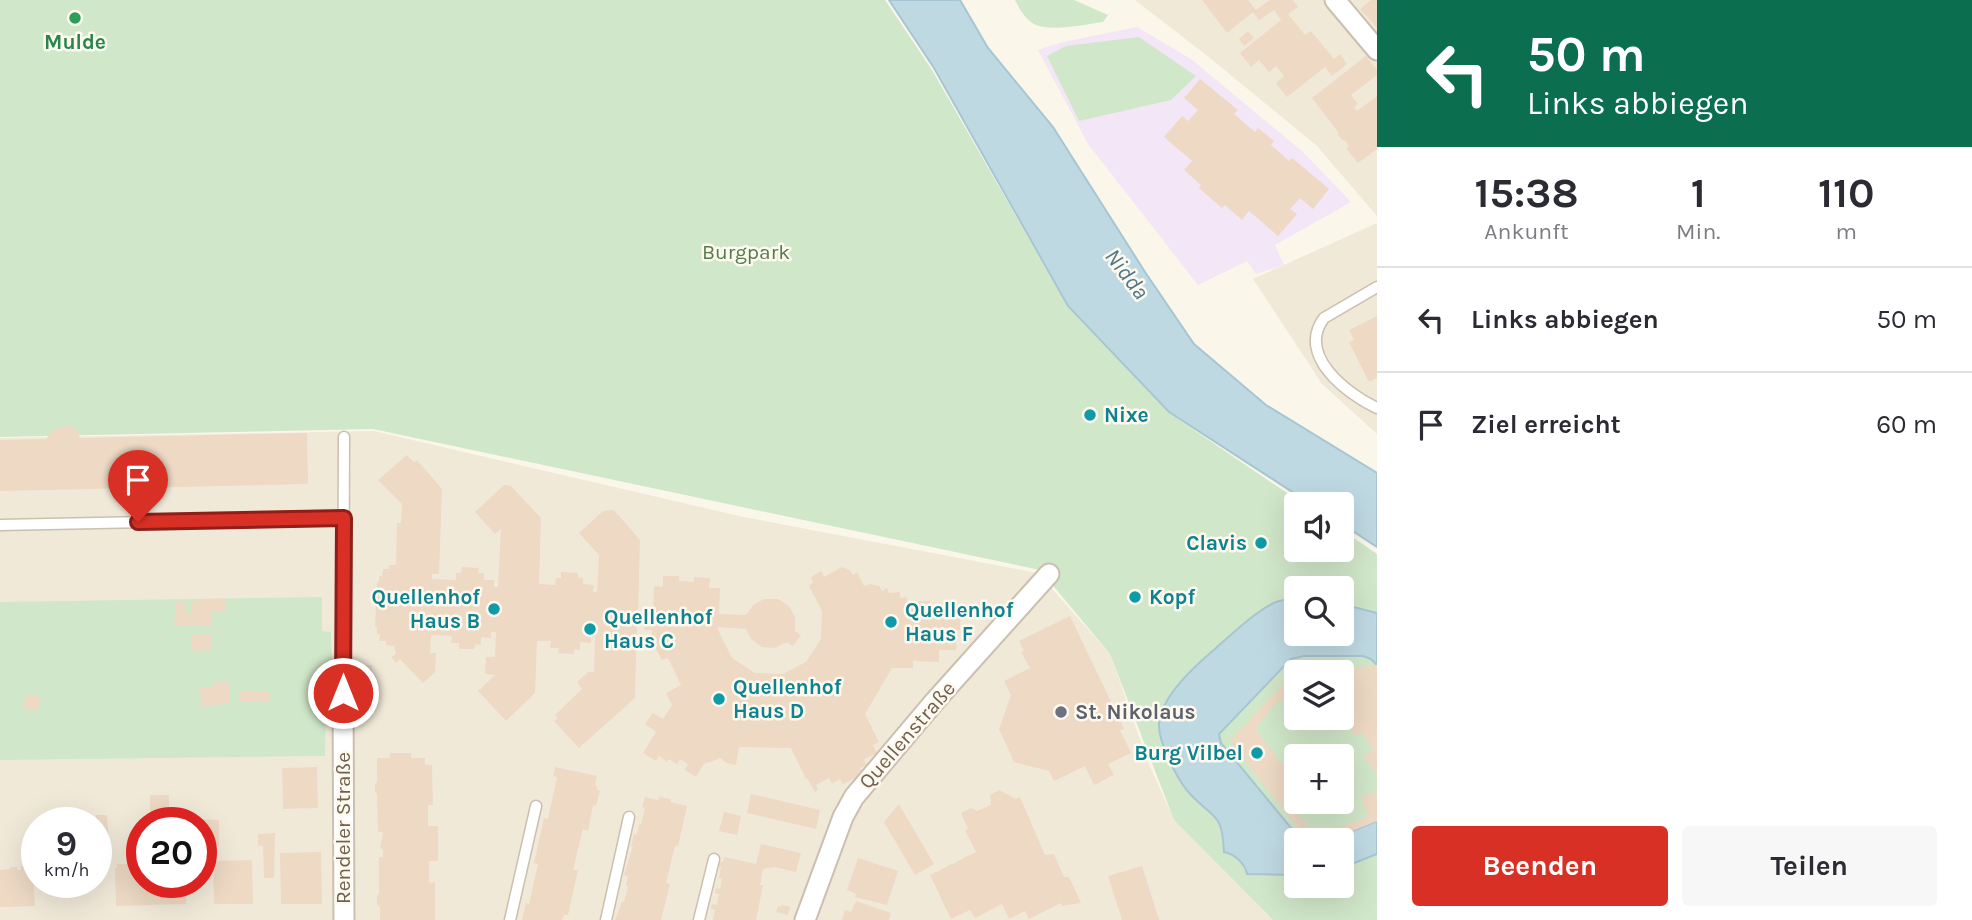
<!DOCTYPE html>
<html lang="de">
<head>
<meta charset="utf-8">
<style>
  body { margin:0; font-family:Karla,sans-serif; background:#f7f7f7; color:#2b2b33; height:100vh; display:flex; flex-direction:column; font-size:26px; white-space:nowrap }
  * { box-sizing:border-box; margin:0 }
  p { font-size:23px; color:#7c7c81 }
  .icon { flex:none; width:38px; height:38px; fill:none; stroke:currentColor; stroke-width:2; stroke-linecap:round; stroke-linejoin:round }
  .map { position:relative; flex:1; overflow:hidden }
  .side { display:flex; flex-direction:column; background:#fff; width:595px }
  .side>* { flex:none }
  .hud { background:#0b6e4f; color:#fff; overflow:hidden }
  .tools { position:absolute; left:1284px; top:492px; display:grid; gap:14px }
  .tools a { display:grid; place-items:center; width:70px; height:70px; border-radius:7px; background:#fff; box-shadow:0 7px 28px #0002; font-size:35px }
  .speed { position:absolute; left:21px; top:807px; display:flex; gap:14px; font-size:35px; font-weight:700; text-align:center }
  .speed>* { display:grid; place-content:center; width:91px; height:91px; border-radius:50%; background:#fff; box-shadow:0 7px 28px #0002; line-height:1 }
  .speed small { font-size:18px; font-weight:400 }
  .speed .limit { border:10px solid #d22; background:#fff; color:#111 }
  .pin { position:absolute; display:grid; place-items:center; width:60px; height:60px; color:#fff; margin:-72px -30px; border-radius:50% 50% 50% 0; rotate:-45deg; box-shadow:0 0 7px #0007 }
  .pin .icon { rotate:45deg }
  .me { position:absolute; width:77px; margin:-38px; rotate:0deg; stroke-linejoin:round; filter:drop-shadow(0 0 5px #0008) }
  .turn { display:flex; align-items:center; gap:24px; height:147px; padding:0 35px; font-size:32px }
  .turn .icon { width:91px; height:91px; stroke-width:2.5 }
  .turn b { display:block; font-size:49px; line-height:60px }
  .eta { display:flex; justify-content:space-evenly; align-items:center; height:119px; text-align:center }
  .eta b { font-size:42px; font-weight:700; line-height:49px }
  .button { display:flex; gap:14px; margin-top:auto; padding:14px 35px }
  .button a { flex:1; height:80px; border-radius:7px; background:#d93025; color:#fff; font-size:28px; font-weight:700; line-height:80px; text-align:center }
  .button a+a { background:#f7f7f7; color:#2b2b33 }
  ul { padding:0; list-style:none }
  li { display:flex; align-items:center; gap:21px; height:105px; padding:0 35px; border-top:2px solid #e1e1e2 }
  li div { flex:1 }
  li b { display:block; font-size:26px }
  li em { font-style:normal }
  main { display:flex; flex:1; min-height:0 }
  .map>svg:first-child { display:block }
  .residential { fill:#f1e9d8; fill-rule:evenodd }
  .education { fill:#f3e6f7 }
  .green { fill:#d1e7c9; fill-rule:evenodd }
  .water { fill:#bfd9e2; stroke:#a7c6d3; stroke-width:2 }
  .building { fill:#edd9c4 }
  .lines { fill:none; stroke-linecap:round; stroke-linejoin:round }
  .service-casing { stroke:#cbbfb0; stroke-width:13 }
  .minor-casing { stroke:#cbbfb0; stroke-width:23 }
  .service { stroke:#fff; stroke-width:10 }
  .minor { stroke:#fff; stroke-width:19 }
  .route-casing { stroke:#8d1f18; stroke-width:18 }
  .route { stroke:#d93025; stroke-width:12 }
  .leisure-dot { fill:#2e9e5b; stroke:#fdf9ef; stroke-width:2.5 }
  .culture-dot { fill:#0f9aa8; stroke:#fdf9ef; stroke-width:2.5 }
  .worship-dot { fill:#6b7280; stroke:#fdf9ef; stroke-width:2.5 }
  .labels { text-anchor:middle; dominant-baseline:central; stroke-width:5; stroke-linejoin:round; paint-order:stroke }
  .leisure-label { font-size:21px; font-weight:bold; fill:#27864d; stroke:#fdf9ef }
  .park-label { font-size:21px; fill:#547c4c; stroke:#fdf9ef }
  .culture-label { font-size:21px; font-weight:bold; fill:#0d838f; stroke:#fdf9ef; text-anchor:start }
  .worship-label { font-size:21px; font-weight:bold; fill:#5b616d; stroke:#fdf9ef; text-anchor:start }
  .street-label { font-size:21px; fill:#72604f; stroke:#fdf9ef }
  .water-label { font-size:23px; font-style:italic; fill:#4f788a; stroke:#fdf9ef }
</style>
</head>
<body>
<main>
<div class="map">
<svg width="1377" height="920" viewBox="0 0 1377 920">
  <rect width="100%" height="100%" fill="#faf6e9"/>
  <path class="residential" d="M1135 0H1377V216L1317 146 1210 58Z
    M1377 223V434L1322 384 1253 279Z
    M374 431 739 516 1038 573 1110 654 1148 762 1174 820 1273 920H0V438ZM37 822H96V882H37ZM142 822H201V882H142Z"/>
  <path class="education" d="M1137 27 1191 59 1304 153 1351 202 1275 245 1284 265 1256 274 1247 261 1198 285 1088 144 1038 50 1063 42Z"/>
  <path class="green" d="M0 0H885L932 70 1068 307 1169 413 1303 504H1297V550H1342V530L1377 554V920H1273L1174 820 1110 654 1040 570 373 429 0 437ZM1297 588H1342V634H1297ZM1297 672H1342V718H1297ZM1297 756H1342V802H1297ZM1297 840H1342V886H1297Z
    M1015 0H1074L1108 15 1103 22C1085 24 1046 34 1031 22 1024 17 1019 8 1015 0Z
    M1139 37 1196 76 1171 100 1079 121 1047 56 1066 46Z
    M322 597V631L331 632 332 678 330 681V706H326L325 756 0 760V602Z"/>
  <path class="water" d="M889 0H960L988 48 1053 127 1145 272 1194 344 1266 405 1377 473V547L1342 524V504H1311L1169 412 1068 306 934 68Z
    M1297 598V634H1342V604L1377 613V665L1371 659 1363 656H1304L1291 659 1219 734 1221 743 1301 840H1297V875L1247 874C1245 863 1234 854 1224 852 1222 812 1215 820 1191 795 1183 787 1176 774 1171 764 1166 751 1158 737 1159 723 1162 695 1196 665 1216 648 1232 634 1257 610 1276 602 1282 600 1290 599 1297 598Z
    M1377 821V854L1342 868V840H1330Z"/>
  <path class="building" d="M1202 0H1248L1256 10 1270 0H1293L1298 7 1288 14 1305 35 1311 31 1334 59 1340 54 1347 64 1332 76 1325 67 1287 97 1276 83 1284 76 1276 66 1269 72 1259 60 1251 67 1240 53 1281 20 1274 10 1259 20 1253 12 1227 33Z
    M1371 0H1377V28L1360 9Z
    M1248 31 1254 38 1244 46 1239 39Z
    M1366 56 1377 70V75L1351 95 1358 104 1354 107 1357 111 1377 96V149L1358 163 1346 148 1349 146 1345 140 1343 141 1337 134 1339 133 1312 98Z
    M1200 79 1238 110 1234 114 1255 132 1258 128 1274 141 1271 145 1289 161 1292 158 1329 189 1313 209 1300 198 1290 209 1297 214 1278 236 1249 211 1242 220 1225 205 1222 208 1199 188 1201 185 1184 170 1192 161 1164 137 1182 116 1188 121 1198 110 1184 98Z
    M1377 316V378L1369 382 1349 342 1354 340 1349 330Z
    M65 426 73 427 78 432 80 438 307 433 308 484 0 491V440L46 439 54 429Z
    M407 455 414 462 417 460 442 489 439 574H432V579L456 580V573H461L462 567 479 568 478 573H484V580H494V587H498L501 529 495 534 475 512 504 485 511 486 541 518 539 584 555 585 556 578H561V572L578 573V578H583V584L594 585 593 592H597L599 555 579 533 603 511 614 510 640 540 638 614H653L654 586 663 587V576H679V581L694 582V577L710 578 709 588H720L719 614 746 615 753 605 764 599H778L789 606 795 617V631L801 635 793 646 787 642 775 648 762 647 751 639 746 629 718 627 719 632 732 658 755 673 783 674 806 662 821 639 822 611 809 586 813 582 811 577 821 571 824 577 842 567 850 570 853 575 857 572 864 586 870 584 879 586 882 591 887 588 889 593 900 592V598L907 597V602L930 601V606H950V613H961L960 630H957L956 650H939V662L913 661V668H892L865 714 879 742 873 745 877 753 864 759 866 765 860 768 863 774 843 784 840 779 832 784 829 778 816 785 818 790 815 792 807 778 806 779 791 748 739 747 736 765 726 763 721 758 704 764 696 777 685 770 688 764 680 759 677 764 669 759 667 762 659 756 656 761 643 753 656 732 645 724 653 713 663 719 672 705 666 693 681 685 668 658 662 660 656 649 657 638H652V630H644L645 622 637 621 635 698 579 748 554 721 558 718 555 715 582 689 577 682 588 672H594L595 637H591V643L580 642V650L574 649V654L558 653 559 648H550L551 641H537L535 693 506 721 478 691 495 675 485 674 486 657H495L496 632H491V638L481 637V645L475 644 474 649H459V643H451L452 636 431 635 430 653H436L435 672 423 683 400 659 396 663 391 657 396 654 394 646 386 645V641H379L380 634H377V627H375L377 582H379V576H382L383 569H389V565H396L397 523H401L402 504 378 480Z
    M225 598 226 611 212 612V626H174L176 601H185V613H192V601Z
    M1070 616 1124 729 1120 730 1131 753 1108 764 1114 775 1094 785 1085 766 1054 781 1049 771 1014 762 999 729 1011 695 1004 681 1030 668 1021 652 1024 651 1019 641Z
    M212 634V650L192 651 191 635Z
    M1348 664 1349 668 1377 665V776L1364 756 1373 750 1361 732 1355 736 1345 721 1339 718H1342V672H1297V711L1290 710V706H1286L1287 704H1283V701H1280V699L1255 729 1297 783V802H1302L1293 808 1316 836 1368 817 1361 797 1377 791V821L1330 840H1307L1230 741 1301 665Z
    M358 665H372V676H358Z
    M214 681H229L230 703 201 707 200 688 214 687Z
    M239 691H270V702H240Z
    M25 696H39V709H24Z
    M390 753H411V758H425V765H432L433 805H428V826H438V861H429V883L435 882V920H380V907L377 905V896L379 894V857H383V850L380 848 383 832H378L377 794 375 792V785L377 782V758H390Z
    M317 767 318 808 283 809 282 768Z
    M555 767 597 776 595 785 597 786V790H600L596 806 593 805 588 831 583 829 573 870H578L568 915H564L562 920H522L526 903 529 904 538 864 534 863 544 818 548 819 557 777 553 776Z
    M999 790 1016 799 1020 797 1045 855 1054 854 1064 877H1069L1081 903 1062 906 1061 903 1029 919 1025 911 1009 919 1002 904 975 918 970 910 951 919 930 875 976 852 965 830 968 829 961 813 971 808 977 811 991 805 990 795Z
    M751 794 820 810 816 829 747 813Z
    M150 795H169V822H150Z
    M645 797 658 800 659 797 671 799 670 802 687 806 678 846H675L666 883 670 884 661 920H615L622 902H624L628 886 626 885 628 876 624 875 633 846H631L634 834 637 835 639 824 641 825 645 808 642 807Z
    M899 804 934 864 915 875 884 822Z
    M724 812 741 816 737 835 719 831Z
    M96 815H107L110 856H96V822H34V821L41 820V816H52V820H57V817L64 816V819H86V816H92L93 819H96Z
    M200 819 219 820V846L201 845V822H199Z
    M275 833 274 878H264L263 846H258V834Z
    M761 844 801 853 796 872 774 867 763 869 760 885H763L756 920H713L715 910 711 909 712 904 717 905 719 894 715 893 716 888 720 889 722 878H719L721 867 717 866 718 861 723 862 724 857 756 864Z
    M321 852 322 904H281L280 853Z
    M858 858 898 871 887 905 855 897 856 894 847 890Z
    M252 860 253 904H214L213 861Z
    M117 864H128V868H133V865L140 864V867H142V882H186V904L116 906 115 868H117Z
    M32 865 35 906 0 907V870L10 869V867H17V870H21V866Z
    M1142 866 1159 920H1122L1108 876Z
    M856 901 891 913 889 920H842L845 910 851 912Z
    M781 905 790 907 788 915 776 912 778 906 781 907Z"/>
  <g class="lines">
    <g class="service-casing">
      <path id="service" d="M1377 287 1324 318C1296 355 1347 394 1377 408
        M0 525 343 518
        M343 693 344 437
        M510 920 536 806
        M606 920 629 817
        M699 920 714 859"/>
    </g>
    <g class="minor-casing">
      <path id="minor" d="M1335 0 1377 50
        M343 693 344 920
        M805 920 843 817 854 797 935 701 1049 574"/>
    </g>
    <use href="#service" class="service"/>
    <use href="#minor" class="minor"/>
  </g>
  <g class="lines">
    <g class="route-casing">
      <path id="route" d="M138 522 344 518 343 693"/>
    </g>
    <use href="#route" class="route"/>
  </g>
  <circle class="leisure-dot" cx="75" cy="18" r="7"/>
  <g class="culture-dot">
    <circle cx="1090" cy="415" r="7"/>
    <circle cx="1261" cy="543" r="7"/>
    <circle cx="1135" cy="597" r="7"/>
    <circle cx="494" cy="609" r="7"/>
    <circle cx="891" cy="622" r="7"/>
    <circle cx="590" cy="629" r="7"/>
    <circle cx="719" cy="699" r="7"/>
    <circle cx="1257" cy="753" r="7"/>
  </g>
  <circle class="worship-dot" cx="1061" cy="712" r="7"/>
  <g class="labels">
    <g class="leisure-label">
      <text x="75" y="42">Mulde</text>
    </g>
    <g class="park-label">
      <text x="746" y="252">Burgpark</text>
    </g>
    <g class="culture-label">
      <text x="1104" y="415">Nixe</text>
      <text x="1247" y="543" text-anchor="end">Clavis</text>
      <text x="480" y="597" text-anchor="end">Quellenhof<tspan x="480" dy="24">Haus B</tspan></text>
      <text x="1149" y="597">Kopf</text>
      <text x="905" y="610">Quellenhof<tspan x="905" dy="24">Haus F</tspan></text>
      <text x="604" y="617">Quellenhof<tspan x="604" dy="24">Haus C</tspan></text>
      <text x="733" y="687">Quellenhof<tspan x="733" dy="24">Haus D</tspan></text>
      <text x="1243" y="753" text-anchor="end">Burg Vilbel</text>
    </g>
    <g class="worship-label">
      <text x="1075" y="712">St. Nikolaus</text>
    </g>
    <g class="street-label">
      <text transform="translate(907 735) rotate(-49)">Quellenstraße</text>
      <text transform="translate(343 828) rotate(-90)">Rendeler Straße</text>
    </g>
    <g class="water-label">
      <text transform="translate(1127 274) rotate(53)">Nidda</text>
    </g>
  </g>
</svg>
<div class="tools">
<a><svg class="icon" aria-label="sound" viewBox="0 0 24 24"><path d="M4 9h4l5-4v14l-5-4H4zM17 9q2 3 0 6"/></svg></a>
<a><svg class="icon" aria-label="search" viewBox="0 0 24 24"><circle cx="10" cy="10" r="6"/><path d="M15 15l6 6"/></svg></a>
<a><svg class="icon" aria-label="layers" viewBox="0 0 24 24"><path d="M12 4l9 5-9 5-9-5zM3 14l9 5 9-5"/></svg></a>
<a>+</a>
<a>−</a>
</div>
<div class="speed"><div>9<small>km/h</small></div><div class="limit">20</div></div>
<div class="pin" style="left:138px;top:522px;background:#d93025"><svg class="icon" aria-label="arrive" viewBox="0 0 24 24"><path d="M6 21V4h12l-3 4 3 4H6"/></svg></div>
<svg class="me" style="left:343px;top:693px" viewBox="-20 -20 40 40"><circle r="17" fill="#d93025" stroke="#fff" stroke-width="3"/><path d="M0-11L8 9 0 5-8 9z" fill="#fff"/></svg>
</div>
<section class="side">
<div class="hud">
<div class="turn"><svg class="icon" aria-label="left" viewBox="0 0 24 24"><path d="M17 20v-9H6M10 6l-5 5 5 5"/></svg><div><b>50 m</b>Links abbiegen</div></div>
</div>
<div class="eta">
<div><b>15:38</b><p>Ankunft</p></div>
<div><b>1</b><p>Min.</p></div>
<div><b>110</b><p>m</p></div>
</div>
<ul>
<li><svg class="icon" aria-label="left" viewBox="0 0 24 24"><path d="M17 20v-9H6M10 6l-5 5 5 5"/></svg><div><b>Links abbiegen</b></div><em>50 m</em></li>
<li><svg class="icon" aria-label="arrive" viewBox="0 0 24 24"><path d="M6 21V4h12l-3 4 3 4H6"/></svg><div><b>Ziel erreicht</b></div><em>60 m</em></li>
</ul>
<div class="button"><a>Beenden</a><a>Teilen</a></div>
</section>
</main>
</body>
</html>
